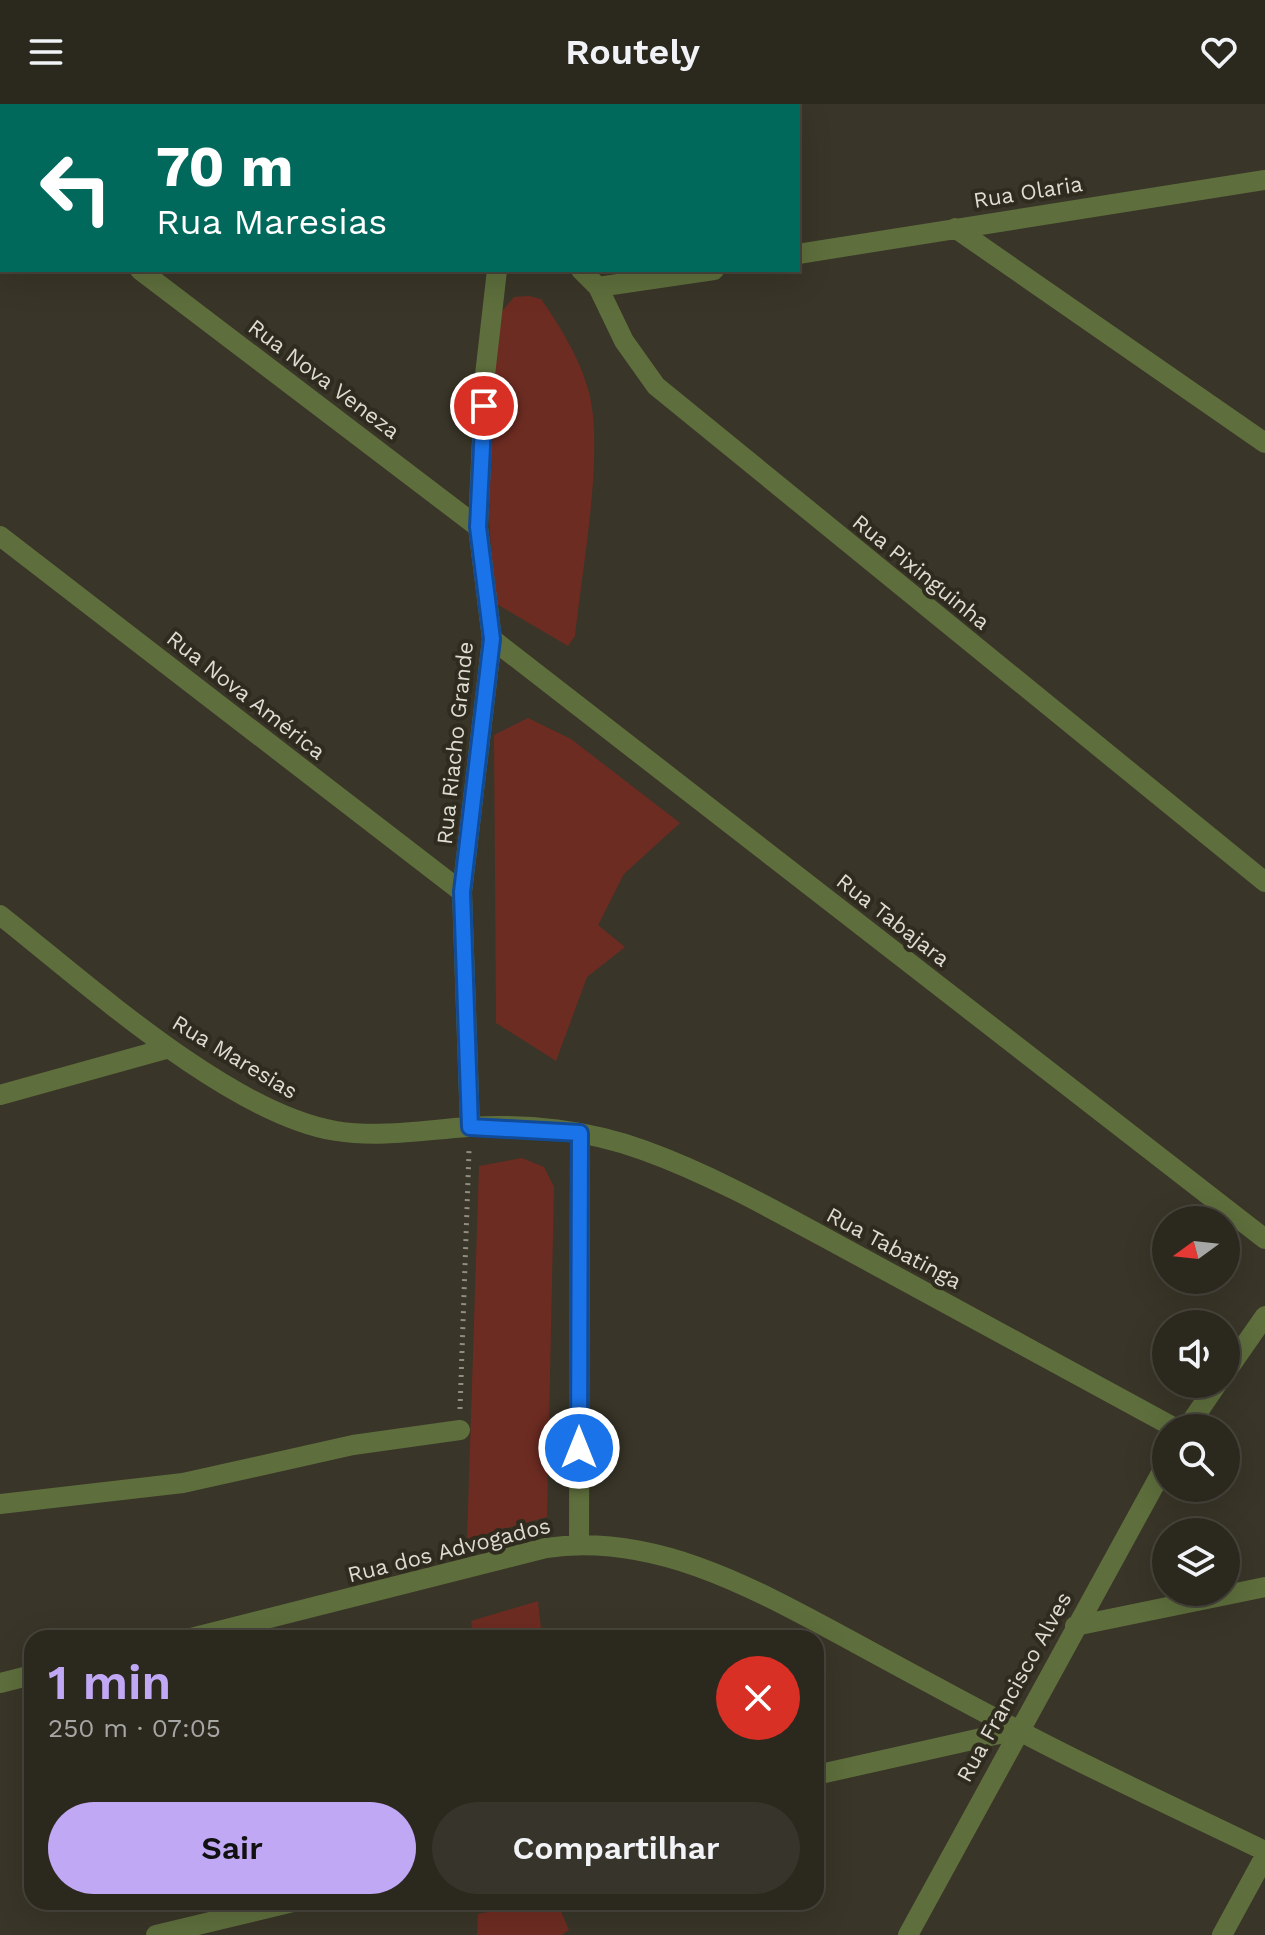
<!DOCTYPE html>
<html lang="pt">
<head>
<meta charset="utf-8">
<style>
  body { margin:0; font-family:"Work Sans",sans-serif; background:#37342b; color:#f1f3f6; height:100vh; display:flex; flex-direction:column; font-size:30px; white-space:nowrap }
  * { box-sizing:border-box; margin:0 }
  p { font-size:26px; color:#a6a6a4 }
  .icon { flex:none; width:44px; height:44px; fill:none; stroke:currentColor; stroke-width:2; stroke-linecap:round; stroke-linejoin:round }
  .map { position:relative; flex:1; overflow:hidden }
  .drawer { position:absolute; left:24px; top:1526px; width:800px; height:280px; display:flex; flex-direction:column; background:#2b281e; border-radius:24px; box-shadow:0 8px 32px #0002,0 0 0 2px #47443c }
  .drawer>* { flex:none }
  .guide { position:absolute; left:0px; top:0px; width:800px; height:168px; box-shadow:0 8px 32px #0002,0 0 0 2px #47443c; background:#00695c; color:#fff; overflow:hidden }
  .needle { width:52px; rotate:255deg }
  .fabs { position:absolute; left:1152px; top:1102px; display:grid; gap:16px }
  .fabs a { display:grid; place-items:center; width:88px; height:88px; border-radius:50%; background:#2b281e; box-shadow:0 8px 32px #0002,0 0 0 2px #47443c; font-size:40px }
  .pin { position:absolute; display:grid; place-items:center; width:68px; height:68px; color:#fff; margin:-34px; border:4px solid #fff; border-radius:50%; box-shadow:0 2px 8px #0007 }
  .me { position:absolute; width:88px; margin:-44px; rotate:0deg; stroke-linejoin:round; filter:drop-shadow(0 0 6px #0008) }
  .turn { display:flex; align-items:center; gap:28px; height:168px; padding:0 24px; font-size:36px }
  .turn .icon { width:104px; height:104px; stroke-width:2.5 }
  .turn b { display:block; font-size:56px; line-height:68px }
  .round { display:grid; place-items:center; flex:none; width:84px; height:84px; border-radius:42px; background:#37342b }
  .summary { display:flex; align-items:center; justify-content:space-between; height:136px; padding:0 24px }
  h1 { font-size:48px; font-weight:600; line-height:60px; color:#c0a8f4 }
  .cta { display:flex; gap:16px; margin-top:auto; padding:16px 24px }
  .cta a { flex:1; height:92px; border-radius:48px; background:#c0a8f4; color:#111; font-size:32px; font-weight:600; line-height:92px; text-align:center }
  .cta a+a { background:#37342b; color:#f1f3f6 }
  header { display:flex; justify-content:space-between; align-items:center; height:104px; padding:0 24px; background:#2b281e; font-size:36px; font-weight:600 }
  .map>svg:first-child { display:block }
  .green { fill:#6d2c22 }
  .lines { fill:none; stroke-linecap:round; stroke-linejoin:round }
  .path { stroke:#918d83; stroke-width:5; stroke-dasharray:2 6; stroke-linecap:butt }
  .street { stroke:#5e6e3c; stroke-width:20 }
  .route-casing { stroke:#114b97; stroke-width:20 }
  .route { stroke:#1a73e8; stroke-width:14 }
  .labels { text-anchor:middle; dominant-baseline:central; stroke-width:8; stroke-linejoin:round; paint-order:stroke }
  .street-label { font-size:22px; fill:#dedbd3; stroke:#2f2b1e }
</style>
</head>
<body>
<header><svg class="icon" aria-label="menu" viewBox="0 0 24 24"><path d="M4 6h16M4 12h16M4 18h16"/></svg>Routely<svg class="icon" aria-label="heart" viewBox="0 0 24 24"><path d="M12 20l-8-8c-3-5 5-10 8-4 3-6 11-1 8 4z"/></svg></header>
<div class="map">
<svg width="1265" height="1831" viewBox="0 0 1265 1831">
  <rect width="100%" height="100%" fill="#393528"/>
  <path class="green" d="M529 192 541 195C564 228 590 270 593 312 599 378 582 466 575 532L568 542 495 499 486 374 493 218 514 193Z
    M528 614 571 635 680 719 624 770 598 821 625 843 587 873 556 957 496 919 494 631Z
    M522 1054 544 1063 554 1083 547 1413 467 1435 479 1062Z
    M538 1497 542 1534H473L471 1517Z
    M536 1798H557L569 1826 562 1831H477L478 1810Z"/>
  <g class="lines">
    <path class="path" d="M768 0V2
      M534 2V0
      M670 2 671 0
      M460 1305 469 1047"/>
    <path class="street" d="M391 0 394 2
      M0 60 2 61
      M955 124 1265 339
      M798 150 1265 76
      M140 166 478 423
      M581 166 598 183 624 237 656 282 1265 778
      M598 183 714 166
      M0 432 462 788
      M492 535 1265 1135
      M0 811C85 878 230 1010 336 1027 380 1034 424 1026 468 1023 526 1019 588 1026 643 1046 721 1074 795 1118 868 1157 970 1213 1073 1268 1175 1324
      M0 991 169 944
      M470 1023 462 788 492 535 478 423 485 271 497 166
      M1226 1268 1265 1212
      M1187 1324 1217 1280
      M0 1400 183 1379 353 1341 460 1326
      M579 1439 580 1029
      M1075 1522 1265 1483
      M191 1534 546 1444C655 1428 755 1485 848 1535 903 1565 958 1595 1014 1624 1096 1668 1181 1706 1265 1747
      M0 1579 32 1571
      M816 1671 1017 1626
      M156 1831 293 1798
      M908 1831 1166 1360
      M1222 1831 1265 1752"/>
  </g>
  <g class="lines">
    <g class="route-casing">
      <path id="route" d="M484 302 478 423 492 535 462 788 470 1023 580 1029 579 1344"/>
    </g>
    <use href="#route" class="route"/>
  </g>
  <g class="labels">
    <g class="street-label">
      <text transform="translate(1028 88) rotate(-9)">Rua Olaria</text>
      <text transform="translate(324 275) rotate(37)">Rua Nova Veneza</text>
      <text transform="translate(921 468) rotate(39)">Rua Pixinguinha</text>
      <text transform="translate(246 591) rotate(38)">Rua Nova América</text>
      <text transform="translate(455 639) rotate(-84)">Rua Riacho Grande</text>
      <text transform="translate(893 816) rotate(38)">Rua Tabajara</text>
      <text transform="translate(235 953) rotate(31)">Rua Maresias</text>
      <text transform="translate(894 1144) rotate(28)">Rua Tabatinga</text>
      <text transform="translate(449 1446) rotate(-14)">Rua dos Advogados</text>
      <text transform="translate(1014 1583) rotate(-61)">Rua Francisco Alves</text>
    </g>
  </g>
</svg>
<div class="fabs">
<a><svg class="needle" viewBox="-14 -14 28 28"><path d="M0-13l5 13h-10z" fill="#e53935"/><path d="M0 13l5-13h-10z" fill="#a6a6a4"/></svg></a>
<a><svg class="icon" aria-label="sound" viewBox="0 0 24 24"><path d="M4 9h4l5-4v14l-5-4H4zM17 9q2 3 0 6"/></svg></a>
<a><svg class="icon" aria-label="search" viewBox="0 0 24 24"><circle cx="10" cy="10" r="6"/><path d="M15 15l6 6"/></svg></a>
<a><svg class="icon" aria-label="layers" viewBox="0 0 24 24"><path d="M12 4l9 5-9 5-9-5zM3 14l9 5 9-5"/></svg></a>
</div>
<div class="pin" style="left:484px;top:302px;background:#d93025"><svg class="icon" aria-label="arrive" viewBox="0 0 24 24"><path d="M6 21V4h12l-3 4 3 4H6"/></svg></div>
<svg class="me" style="left:579px;top:1344px" viewBox="-20 -20 40 40"><circle r="17" fill="#1a73e8" stroke="#fff" stroke-width="3"/><path d="M0-11L8 9 0 5-8 9z" fill="#fff"/></svg>
<div class="guide">
<div class="turn"><svg class="icon" aria-label="left" viewBox="0 0 24 24"><path d="M17 20v-9H6M10 6l-5 5 5 5"/></svg><div><b>70 m</b>Rua Maresias</div></div>
</div>
<section class="drawer">
<div class="summary"><div><h1>1 min</h1><p>250 m · 07:05</p></div><a class="round" style="background:#d93025;color:#fff"><svg class="icon" aria-label="close" viewBox="0 0 24 24"><path d="M6 6l12 12M18 6L6 18"/></svg></a></div>
<div class="cta"><a>Sair</a><a>Compartilhar</a></div>
</section>
</div>
</body>
</html>
